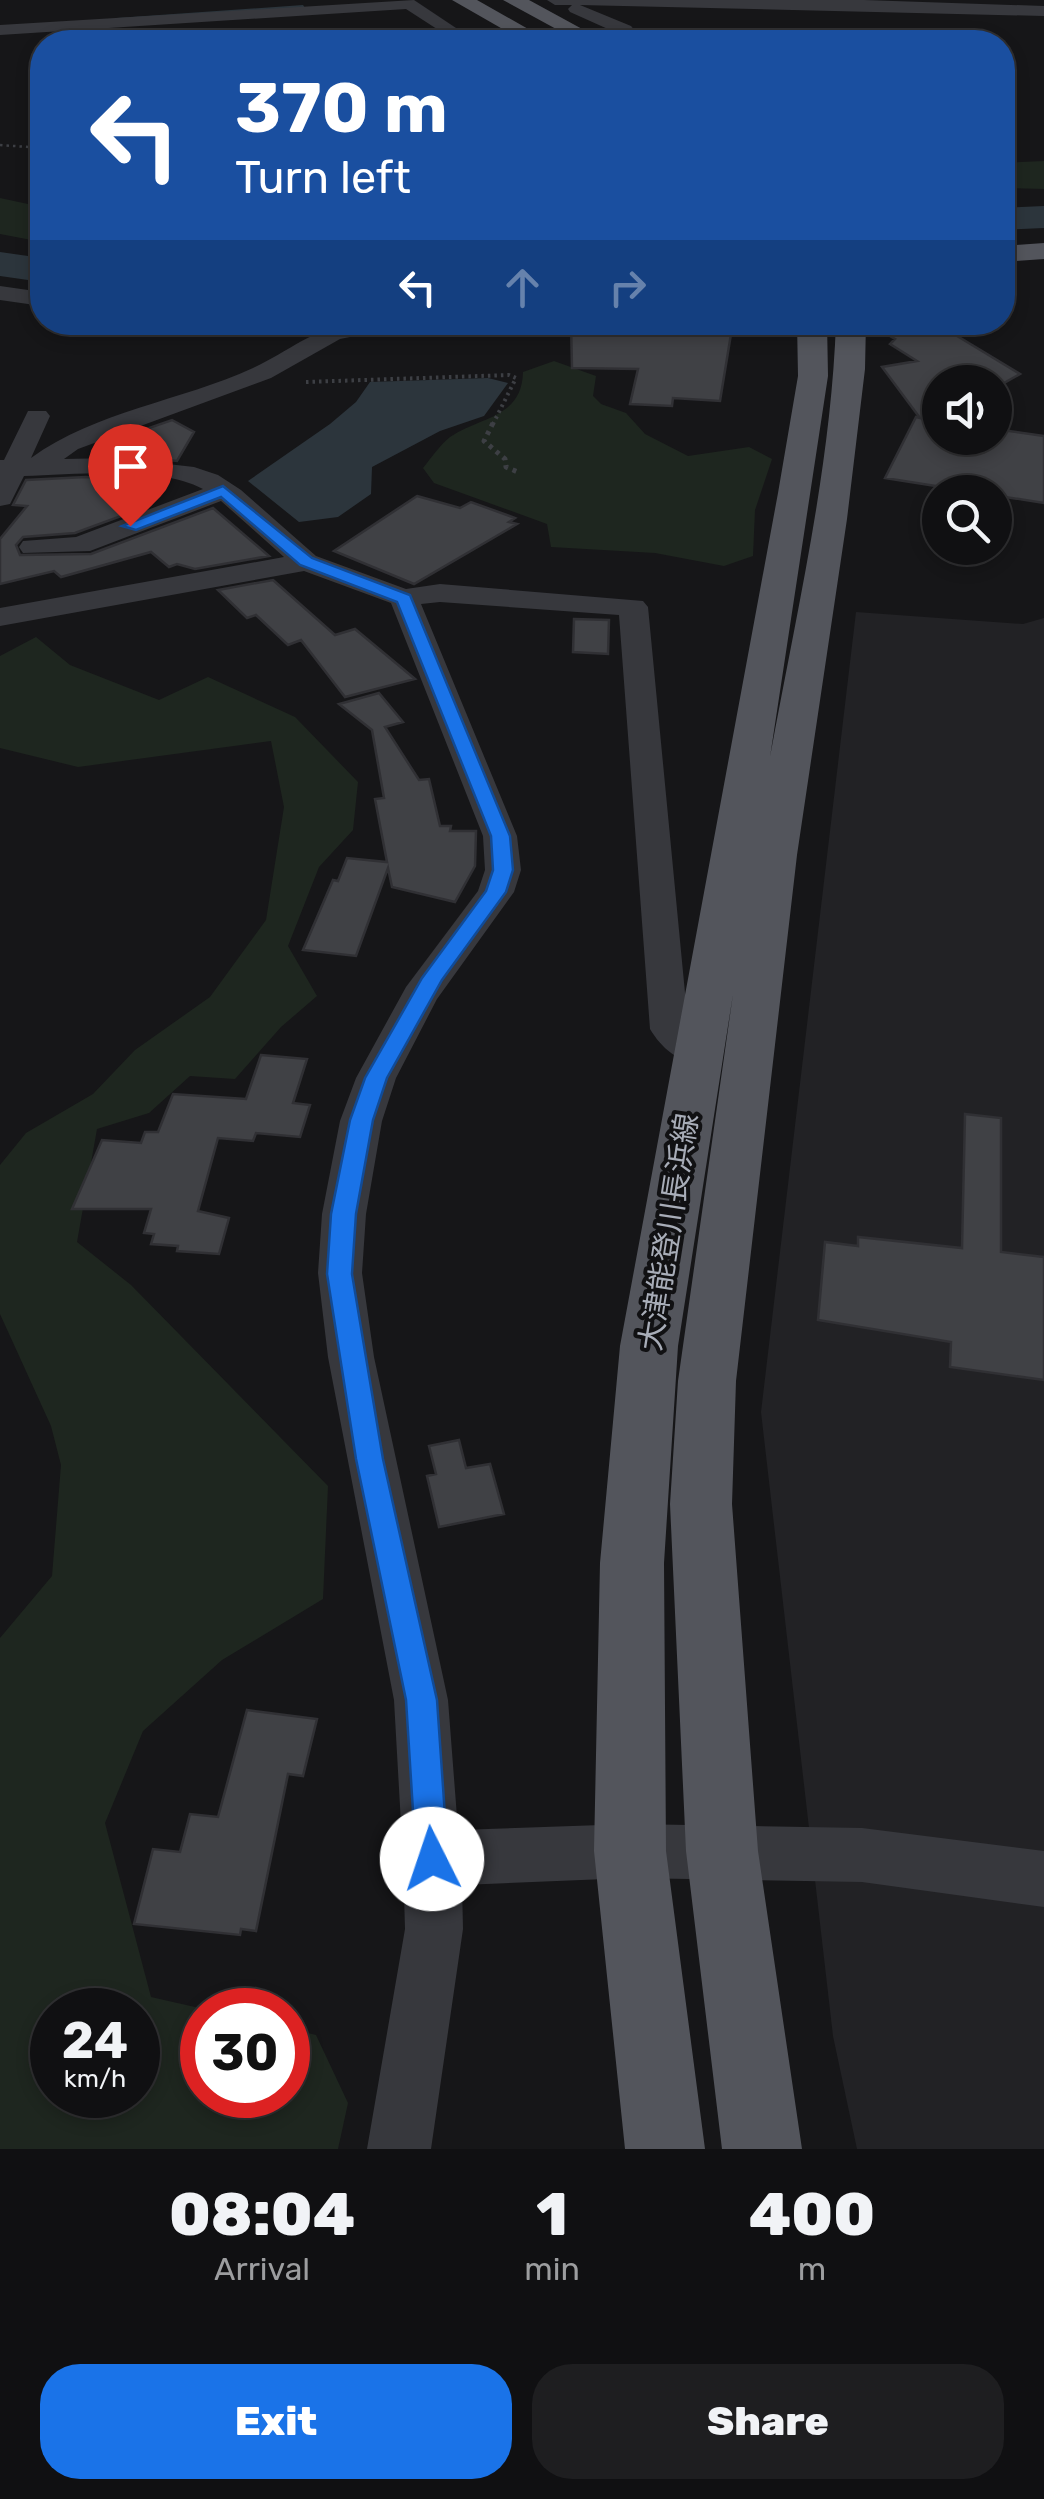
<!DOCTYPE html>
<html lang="en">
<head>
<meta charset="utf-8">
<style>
  body { margin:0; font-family:Rubik,"Noto Sans JP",sans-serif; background:#1e1e20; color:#f1f3f6; height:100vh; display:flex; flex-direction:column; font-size:38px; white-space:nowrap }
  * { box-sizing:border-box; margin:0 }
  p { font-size:32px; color:#9c9d9f }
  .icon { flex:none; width:55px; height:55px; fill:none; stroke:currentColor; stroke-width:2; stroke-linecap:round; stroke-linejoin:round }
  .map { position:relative; height:2149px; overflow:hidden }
  .panel { display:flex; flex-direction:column; background:#101012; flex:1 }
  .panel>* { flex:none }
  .banner { position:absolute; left:30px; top:30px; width:985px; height:305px; border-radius:40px; box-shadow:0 5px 15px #0003,0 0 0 2px #303032; background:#1a4fa0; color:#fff; overflow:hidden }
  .buttons { position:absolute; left:922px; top:365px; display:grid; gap:20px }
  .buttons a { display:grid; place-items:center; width:90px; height:90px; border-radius:50%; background:#101012; box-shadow:0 5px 15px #0003,0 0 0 2px #303032; font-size:50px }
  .speed { position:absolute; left:30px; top:1988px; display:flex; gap:20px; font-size:50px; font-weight:700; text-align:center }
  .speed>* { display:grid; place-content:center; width:130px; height:130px; border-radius:50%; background:#101012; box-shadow:0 5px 15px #0003,0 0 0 2px #303032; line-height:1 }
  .speed small { font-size:25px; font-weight:400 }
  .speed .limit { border:15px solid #d22; background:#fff; color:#111 }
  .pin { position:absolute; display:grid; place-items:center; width:85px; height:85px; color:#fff; margin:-102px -42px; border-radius:50% 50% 50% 0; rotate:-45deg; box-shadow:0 0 10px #0007 }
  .pin .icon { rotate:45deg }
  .me { position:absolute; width:110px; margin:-55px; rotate:356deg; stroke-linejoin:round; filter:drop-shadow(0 0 8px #0008) }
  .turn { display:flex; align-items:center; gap:35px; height:210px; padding:0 40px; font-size:45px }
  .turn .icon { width:130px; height:130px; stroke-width:2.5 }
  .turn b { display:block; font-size:70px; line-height:85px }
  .lanes { display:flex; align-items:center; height:95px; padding:0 40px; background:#0003; justify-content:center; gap:50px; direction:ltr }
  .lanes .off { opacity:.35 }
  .eta { display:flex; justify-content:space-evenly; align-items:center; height:170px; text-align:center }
  .eta b { font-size:60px; font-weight:800; line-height:70px }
  .action { display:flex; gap:20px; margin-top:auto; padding:20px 40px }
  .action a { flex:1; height:115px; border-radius:40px; background:#1a73e8; color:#fff; font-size:40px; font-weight:800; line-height:115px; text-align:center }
  .action a+a { background:#1e1e20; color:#f1f3f6 }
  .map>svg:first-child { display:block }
  .built { fill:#222225 }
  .green { fill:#1e261f; fill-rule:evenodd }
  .water { fill:#2c353c }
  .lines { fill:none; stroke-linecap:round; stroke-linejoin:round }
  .stream { fill:#2c353c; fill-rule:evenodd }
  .river { fill:#2c353c; fill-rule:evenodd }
  .building { fill:#404145; stroke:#303034; stroke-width:2.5 }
  .path-far2 { stroke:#3d3f44; stroke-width:2.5; stroke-dasharray:2.5 4; stroke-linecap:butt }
  .path-far1 { stroke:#3d3f44; stroke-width:4; stroke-dasharray:2.5 4; stroke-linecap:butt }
  .path { stroke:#3d3f44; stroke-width:5; stroke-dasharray:4 5; stroke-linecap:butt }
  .minor { fill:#37383d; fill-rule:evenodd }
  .major { fill:#53555c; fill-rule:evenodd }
  .route { fill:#1a73e8; stroke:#114b97; stroke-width:2.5 }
  .labels { text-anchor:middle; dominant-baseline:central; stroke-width:8; stroke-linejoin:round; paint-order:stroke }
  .street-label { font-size:30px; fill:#a8adb8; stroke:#111113 }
</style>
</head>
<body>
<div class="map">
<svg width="1044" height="2149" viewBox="0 0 1044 2149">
  <rect width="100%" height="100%" fill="#161618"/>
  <path class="built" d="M856 612 1023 624 1044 618V2149H857L833 2036 761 1412Z"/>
  <path class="green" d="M1044 161V189L1003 188V163Z
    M0 198 42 207V242L0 234Z
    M554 361 596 376 593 396 601 404 626 413 645 434 688 456 749 447 772 459 755 510 753 556 724 566 655 553 551 547 547 524 434 483 423 468C431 458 440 445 450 437 481 416 522 418 523 372Z
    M36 637 70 665 159 700 208 677 295 717 358 782 353 830 319 867 288 946 317 996 281 1027 235 1079 190 1076 149 1113 97 1129 77 1242 131 1285 328 1486 323 1599 222 1660 143 1731 105 1823 151 1997 208 2010H202V2095H288V2028L316 2035 348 2103 338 2149H0V1638L52 1576 61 1465 51 1426 0 1314V1165L26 1133 93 1094 135 1050 210 997 266 920 284 807 271 741 78 767 0 748V656ZM52 2010H138V2095H52Z"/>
  <path class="water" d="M488 378 508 383 484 416 440 431 372 467 371 494 338 517 299 522 248 481 330 424 356 402 370 382Z"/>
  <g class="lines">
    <path class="stream" d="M303 5 305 8 119 20 116 18Z"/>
    <path class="river" d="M1044 206V228L1002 230V208Z
      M0 252 42 258V282L0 276Z"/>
  </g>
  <path class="building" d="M571 322H733L720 401 673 398 672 406 630 404 638 369 572 368Z
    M939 325 1020 374 995 388V382H940V438H995V429L1044 436V503L885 478 916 417 920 418 882 367 917 361 890 344 895 339 890 336Z
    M172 420 194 432 177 461 149 458 117 439Z
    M86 477 164 482 151 505 75 533 23 537 16 545 20 555 91 554 213 508 269 556 195 569 177 564 169 567 151 552 61 577 54 571 0 584V539L27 506 13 505 26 480Z
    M417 496 460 508 471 502 515 518 509 522 517 524 414 584 334 551Z
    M273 580 335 635 355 629 415 679 345 697 301 640 288 645 256 615 247 618 218 590Z
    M574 619 609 620 608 654 573 652Z
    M379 693 403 722 385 727 419 780 429 779 440 826H451L450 831H476L475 866 455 902 392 887 388 868 356 956 303 950 333 880 338 881 347 858 387 862 375 799 384 798 372 730 339 704Z
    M261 1055 307 1059 293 1103 310 1105 300 1137 256 1133 253 1141 218 1138 198 1211 229 1218 219 1254 177 1251 178 1246 151 1244 154 1234 144 1233 151 1209H72L102 1140 141 1143 145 1132H158L173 1094 246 1099Z
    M965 1114 1001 1118V1252L1044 1257V1380L950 1367 951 1342 818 1320 825 1242 858 1246V1237L962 1248Z
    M459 1440 466 1468 490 1464 504 1514 439 1527 427 1476 436 1474 429 1446Z
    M247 1710 317 1719 303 1776 288 1774 256 1931 241 1929 240 1935 134 1924 153 1849 180 1852 190 1814 218 1817Z"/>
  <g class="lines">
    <path class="path-far2" d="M0 145 42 148"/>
    <path class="path-far1" d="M306 382 509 375 516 378 492 426"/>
    <path class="path" d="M493 423 484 441 505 459 506 467 520 473"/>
    <path class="minor" d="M414 0 477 42H457L406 9 0 35V25Z
      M547 0H864L1044 6V16L580 5 631 26 644 42H626L619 34 570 12 568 9 572 5H555Z
      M0 286 42 292V306L0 300Z
      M351 322H403L400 327 340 339 271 378 78 449 64 459 115 458 194 467 218 475 241 490 316 556 406 589 440 584 643 601 648 607 688 1024 718 1053 712 1062C686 1069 663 1051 650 1029L619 615 440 602 421 604 517 836 521 870 514 892 437 999 396 1078 382 1121 366 1214 362 1273 374 1357 448 1700 458 1830 630 1824 862 1828 1044 1851V1907L862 1882 630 1878 462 1885 463 1929 431 2149H367L405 1929 403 1859 394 1700 328 1357 318 1273 322 1214 340 1121 356 1078 406 987 478 891 485 870 483 836 391 603 304 571 0 626V608L284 557 221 501 90 551 23 553 19 547 23 541 76 537 203 489C157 465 75 475 24 476L10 504 0 506V460H4L28 411H46L50 416 31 458C96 411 181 401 253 368 287 352 314 329 351 322Z"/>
    <path class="major" d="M452 0H477L551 42H525Z
      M503 0H529L606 42H580Z
      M1044 243V259L1002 262V246Z
      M797 322H827L828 376 770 757C796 614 831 468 836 322H866L865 369 847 519 797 855 736 1381 732 1504 758 1851 802 2149H722L686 1851 670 1504 678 1381 733 994 678 1346 664 1563 666 1851 705 2149H625L594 1851 600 1563 620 1346 778 493 798 376Z"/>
  </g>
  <path class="route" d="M223 486 312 558 410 595 510 836 513 870 506 892 442 980 387 1078 373 1120 356 1214 352 1274 383 1459 437 1700 448 1859 444 1870 432 1875 420 1870 416 1859 406 1700 356 1459 327 1274 331 1214 350 1120 365 1078 422 978 486 891 493 870 491 836 397 602 300 565 221 497 136 530 122 526Z"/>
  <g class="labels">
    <g class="street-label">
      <text transform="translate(669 1232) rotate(-81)">大津能登川長浜線</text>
    </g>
  </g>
</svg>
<div class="buttons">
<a><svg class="icon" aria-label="sound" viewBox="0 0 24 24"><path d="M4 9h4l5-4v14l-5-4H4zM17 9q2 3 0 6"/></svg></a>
<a><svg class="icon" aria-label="search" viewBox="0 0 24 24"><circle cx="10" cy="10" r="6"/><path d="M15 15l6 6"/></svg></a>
</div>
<div class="speed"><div>24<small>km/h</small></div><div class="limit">30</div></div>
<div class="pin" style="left:130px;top:526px;background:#d93025"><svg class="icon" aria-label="arrive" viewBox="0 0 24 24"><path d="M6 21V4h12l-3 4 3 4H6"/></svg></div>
<svg class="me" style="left:432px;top:1859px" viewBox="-20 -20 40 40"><circle r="19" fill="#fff"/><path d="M0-13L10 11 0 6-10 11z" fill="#1a73e8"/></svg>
<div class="banner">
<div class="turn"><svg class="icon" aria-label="left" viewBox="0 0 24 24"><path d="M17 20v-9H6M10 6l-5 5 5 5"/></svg><div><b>370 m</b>Turn left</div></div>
<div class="lanes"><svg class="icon" aria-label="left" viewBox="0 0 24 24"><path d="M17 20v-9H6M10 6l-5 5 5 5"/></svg><svg class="icon off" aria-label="ahead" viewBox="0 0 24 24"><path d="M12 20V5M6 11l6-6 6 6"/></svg><svg class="icon off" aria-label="right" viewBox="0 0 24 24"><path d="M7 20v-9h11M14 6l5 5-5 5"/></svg></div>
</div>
</div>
<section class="panel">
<div class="eta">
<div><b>08:04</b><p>Arrival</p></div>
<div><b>1</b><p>min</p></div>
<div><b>400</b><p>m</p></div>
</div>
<div class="action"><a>Exit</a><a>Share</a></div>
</section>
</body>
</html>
